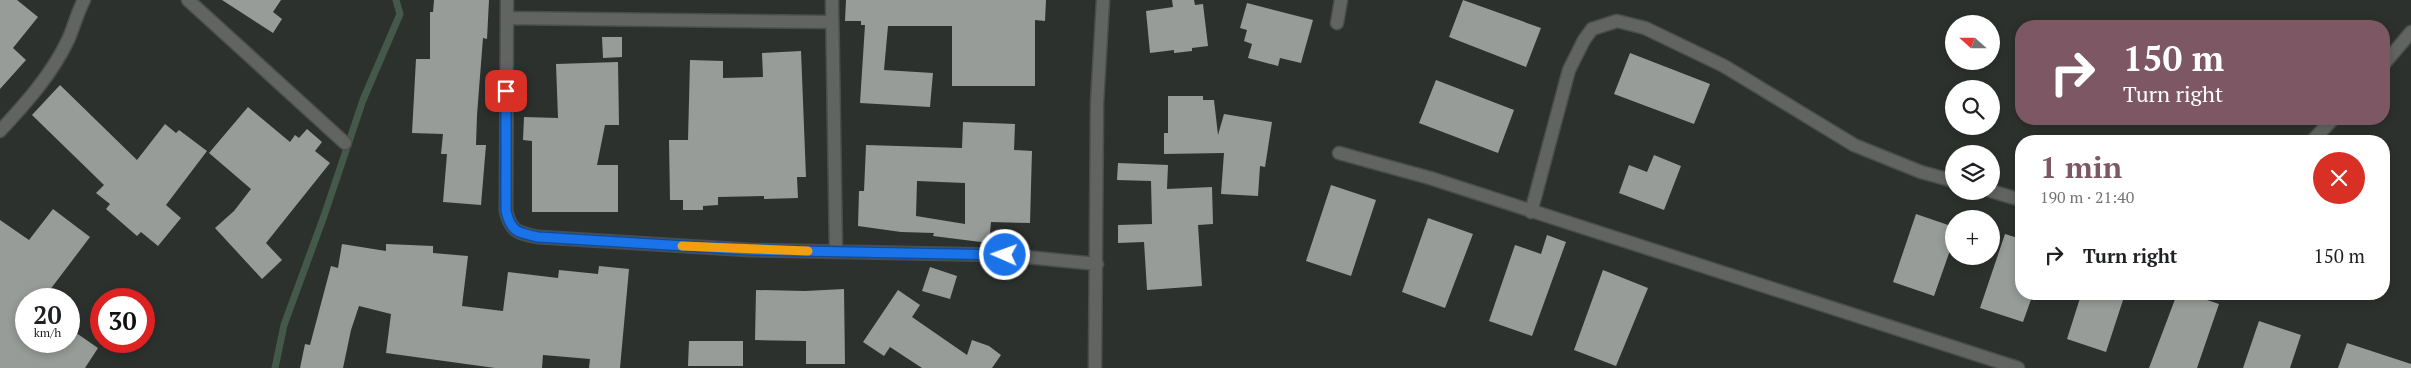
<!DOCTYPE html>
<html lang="en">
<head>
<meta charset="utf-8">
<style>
  body { margin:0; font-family:"PT Serif",serif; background:#f2f2f2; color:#202124; height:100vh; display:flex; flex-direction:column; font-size:19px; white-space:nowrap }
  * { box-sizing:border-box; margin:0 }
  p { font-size:16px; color:#757577 }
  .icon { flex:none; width:28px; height:28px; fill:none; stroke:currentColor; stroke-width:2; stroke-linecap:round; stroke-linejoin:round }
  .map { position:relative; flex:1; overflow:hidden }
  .panel { position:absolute; left:2015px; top:135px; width:375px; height:165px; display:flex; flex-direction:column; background:#fff; border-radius:20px; box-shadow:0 2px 8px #0003 }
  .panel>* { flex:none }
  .guide { position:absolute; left:2015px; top:20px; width:375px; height:105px; border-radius:20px; box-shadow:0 2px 8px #0003; background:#7e5765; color:#fff; overflow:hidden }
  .needle { width:32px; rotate:291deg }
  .fabs { position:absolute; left:1945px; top:15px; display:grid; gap:10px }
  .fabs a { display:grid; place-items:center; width:55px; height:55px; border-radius:50%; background:#fff; box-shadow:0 2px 8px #0003; font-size:25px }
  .speed { position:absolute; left:15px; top:288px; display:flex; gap:10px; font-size:25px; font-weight:700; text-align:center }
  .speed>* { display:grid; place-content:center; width:65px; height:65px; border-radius:50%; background:#fff; box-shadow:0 2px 8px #0003; line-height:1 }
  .speed small { font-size:12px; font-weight:400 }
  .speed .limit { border:8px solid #d22; background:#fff; color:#111 }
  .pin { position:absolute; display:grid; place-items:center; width:42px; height:42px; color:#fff; margin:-21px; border-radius:10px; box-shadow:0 2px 8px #0006 }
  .me { position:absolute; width:55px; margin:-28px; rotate:272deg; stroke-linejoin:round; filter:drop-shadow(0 0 4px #0008) }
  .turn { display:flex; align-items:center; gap:18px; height:105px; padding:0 25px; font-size:22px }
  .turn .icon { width:65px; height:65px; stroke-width:2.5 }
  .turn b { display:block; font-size:35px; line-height:42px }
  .round { display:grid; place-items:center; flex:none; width:52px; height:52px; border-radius:26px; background:#f2f2f2 }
  .overview { display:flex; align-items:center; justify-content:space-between; height:85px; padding:0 25px }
  h1 { font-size:30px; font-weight:600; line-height:38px; color:#7e5765 }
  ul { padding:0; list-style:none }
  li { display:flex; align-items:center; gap:15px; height:70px; padding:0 25px }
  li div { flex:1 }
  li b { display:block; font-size:19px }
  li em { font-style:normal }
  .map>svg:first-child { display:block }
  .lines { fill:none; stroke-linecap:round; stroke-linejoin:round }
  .stream { stroke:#44594a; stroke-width:7 }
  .building { fill:#979c98; fill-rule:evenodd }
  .minor-casing { stroke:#4a4e4b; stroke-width:15 }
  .minor { stroke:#626462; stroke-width:12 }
  .route-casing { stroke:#114b97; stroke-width:12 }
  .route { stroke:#1a73e8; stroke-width:9 }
  .slow { stroke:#f59e0b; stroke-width:9 }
</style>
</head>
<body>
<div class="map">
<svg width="2411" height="368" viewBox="0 0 2411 368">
  <rect width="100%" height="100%" fill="#2d312e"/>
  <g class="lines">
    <path class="stream" d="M275 368 284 325 324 216 363 100 400 14 396 0"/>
  </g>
  <path class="building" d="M0 0H17L38 17 13 48 26 60 0 89Z
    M222 0H281L273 12 282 19 273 33Z
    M434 0H489L487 39 483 38 477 115 476 145H486L481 205 443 202 447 154H441L443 134 412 133 416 59H430V12H433Z
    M846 0H1046L1045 21 1035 20V86H952V26H888L884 70 933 73 930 107 860 103 865 25H861V21H845Z
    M1172 0H1194L1195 5 1203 4 1208 46 1192 48V51L1174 53V50L1150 53 1146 11 1173 7Z
    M1463 0 1541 28 1526 67 1449 37Z
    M1247 3 1313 20 1301 63 1280 58 1278 66 1248 58 1252 44 1244 41 1247 30 1240 28Z
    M602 37H622V57L603 58Z
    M801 51 806 177H797L798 198 764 199V196L718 197V205L703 206V210H683V200H670L669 140H688L690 60 723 61V78L763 77 762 53Z
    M1630 53 1710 84 1694 124 1614 94Z
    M618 62 619 125H605L597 165H618V212H532V141L523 140 524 117 558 118 556 64Z
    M1436 80 1514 110 1498 153 1419 123Z
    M60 85 137 160 165 124 176 133 179 130 207 151 166 205 181 218 158 246 141 232 137 236 106 209 110 204 96 193 104 185 32 115Z
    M1168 96H1203V100H1214L1218 135 1224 114 1272 122 1265 167 1260 166 1258 196 1221 194 1224 153 1164 154V133H1168Z
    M248 107 290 142 295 135 299 138 307 129 322 142 315 151 330 163 266 243 282 260 262 279 215 228 234 211 251 189 209 153Z
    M963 122 1015 124 1014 150 1032 151 1030 223 991 222 989 243 933 236 934 233 901 232 858 226 859 191H864L866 145 962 148ZM917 181 965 183V224L916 216Z
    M1654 155 1681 166 1664 210 1619 193 1629 165 1647 172Z
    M1118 163 1168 165 1167 189 1212 187 1213 224 1198 225 1202 286 1147 290 1144 242 1118 243V225L1152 224 1151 181 1117 180Z
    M1331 185 1376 200 1351 276 1306 261Z
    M53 209 90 237 43 299H26V341H69V328L98 348 85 368H0V220L29 240Z
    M1916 214 1954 227V239L1934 296 1893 282Z
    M1428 218 1473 234 1445 308 1402 292Z
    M2005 234 2021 239V294H2033L2023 322 1980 308Z
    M1547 235 1566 242 1532 336 1489 321 1515 245 1541 254Z
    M342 244 386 251V244L433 246V253L468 256 462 306 503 311 508 272 558 278 559 270 598 274 599 266 629 269 620 368H589L590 359 543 355 542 368H495L386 353 391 314 359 306 351 330 343 368H300L305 344 310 345 331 266 338 268Z
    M930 267 957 276 950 299 922 291Z
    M1603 270 1648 288 1616 366 1574 350Z
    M844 289 845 364H806V341L755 340 756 290 805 291Z
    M898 290 920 305 912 317 967 355 972 340 989 346 1001 355 992 368H922L890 347 884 356 863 342Z
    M2100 294H2125L2106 352 2067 339 2081 295 2097 300Z
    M2177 294H2189L2219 304 2197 368H2149Z
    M2259 321 2301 335 2290 368H2243Z
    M689 341H743V366H688Z
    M2347 343 2411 364V368H2338Z"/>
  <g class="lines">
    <g class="minor-casing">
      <path id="minor" d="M188 0 345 143
        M507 0 506 211C511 232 518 233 538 237L750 250 1005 255 1097 264
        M832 0 836 252
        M508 18 831 22
        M1337 23 1341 0
        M2384 64 2411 32
        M0 131C26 103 52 74 68 40 74 27 77 13 84 0
        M2312 141 2333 119
        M1339 153 1430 178 2018 368
        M1991 191 2021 200
        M1531 212 1569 70 1584 40 1592 29 1617 21 1645 28 1724 66 1854 145 1921 172 1954 181
        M1095 368 1097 103 1103 0"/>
    </g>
    <use href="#minor" class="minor"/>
  </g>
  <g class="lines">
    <g class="route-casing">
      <path id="route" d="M506 91V211C511 232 518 233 538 237L750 250 1005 255"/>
    </g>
    <use href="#route" class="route"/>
    <path class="slow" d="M682 246 808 251"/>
  </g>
</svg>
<div class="fabs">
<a><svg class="needle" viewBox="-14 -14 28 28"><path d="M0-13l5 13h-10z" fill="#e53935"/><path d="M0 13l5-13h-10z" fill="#757577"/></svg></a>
<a><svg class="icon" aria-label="search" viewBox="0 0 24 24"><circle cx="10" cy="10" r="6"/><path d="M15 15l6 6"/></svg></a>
<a><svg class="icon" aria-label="layers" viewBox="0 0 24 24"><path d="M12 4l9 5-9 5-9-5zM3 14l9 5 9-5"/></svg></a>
<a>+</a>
</div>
<div class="speed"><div>20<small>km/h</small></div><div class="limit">30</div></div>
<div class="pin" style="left:506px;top:91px;background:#d93025"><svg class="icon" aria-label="arrive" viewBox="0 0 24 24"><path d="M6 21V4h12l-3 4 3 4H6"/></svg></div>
<svg class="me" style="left:1005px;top:255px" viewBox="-20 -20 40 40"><circle r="17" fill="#1a73e8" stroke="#fff" stroke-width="3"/><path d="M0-11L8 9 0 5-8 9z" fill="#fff"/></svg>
<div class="guide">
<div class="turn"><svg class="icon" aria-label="right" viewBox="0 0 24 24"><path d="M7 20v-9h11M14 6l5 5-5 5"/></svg><div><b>150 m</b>Turn right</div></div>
</div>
<section class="panel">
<div class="overview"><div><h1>1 min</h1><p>190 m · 21:40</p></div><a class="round" style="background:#d93025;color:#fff"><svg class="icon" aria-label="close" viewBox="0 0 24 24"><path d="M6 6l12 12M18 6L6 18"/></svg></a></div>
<ul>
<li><svg class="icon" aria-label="right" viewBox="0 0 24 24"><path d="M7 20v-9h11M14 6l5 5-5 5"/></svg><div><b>Turn right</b></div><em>150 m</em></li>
</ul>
</section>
</div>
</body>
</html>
